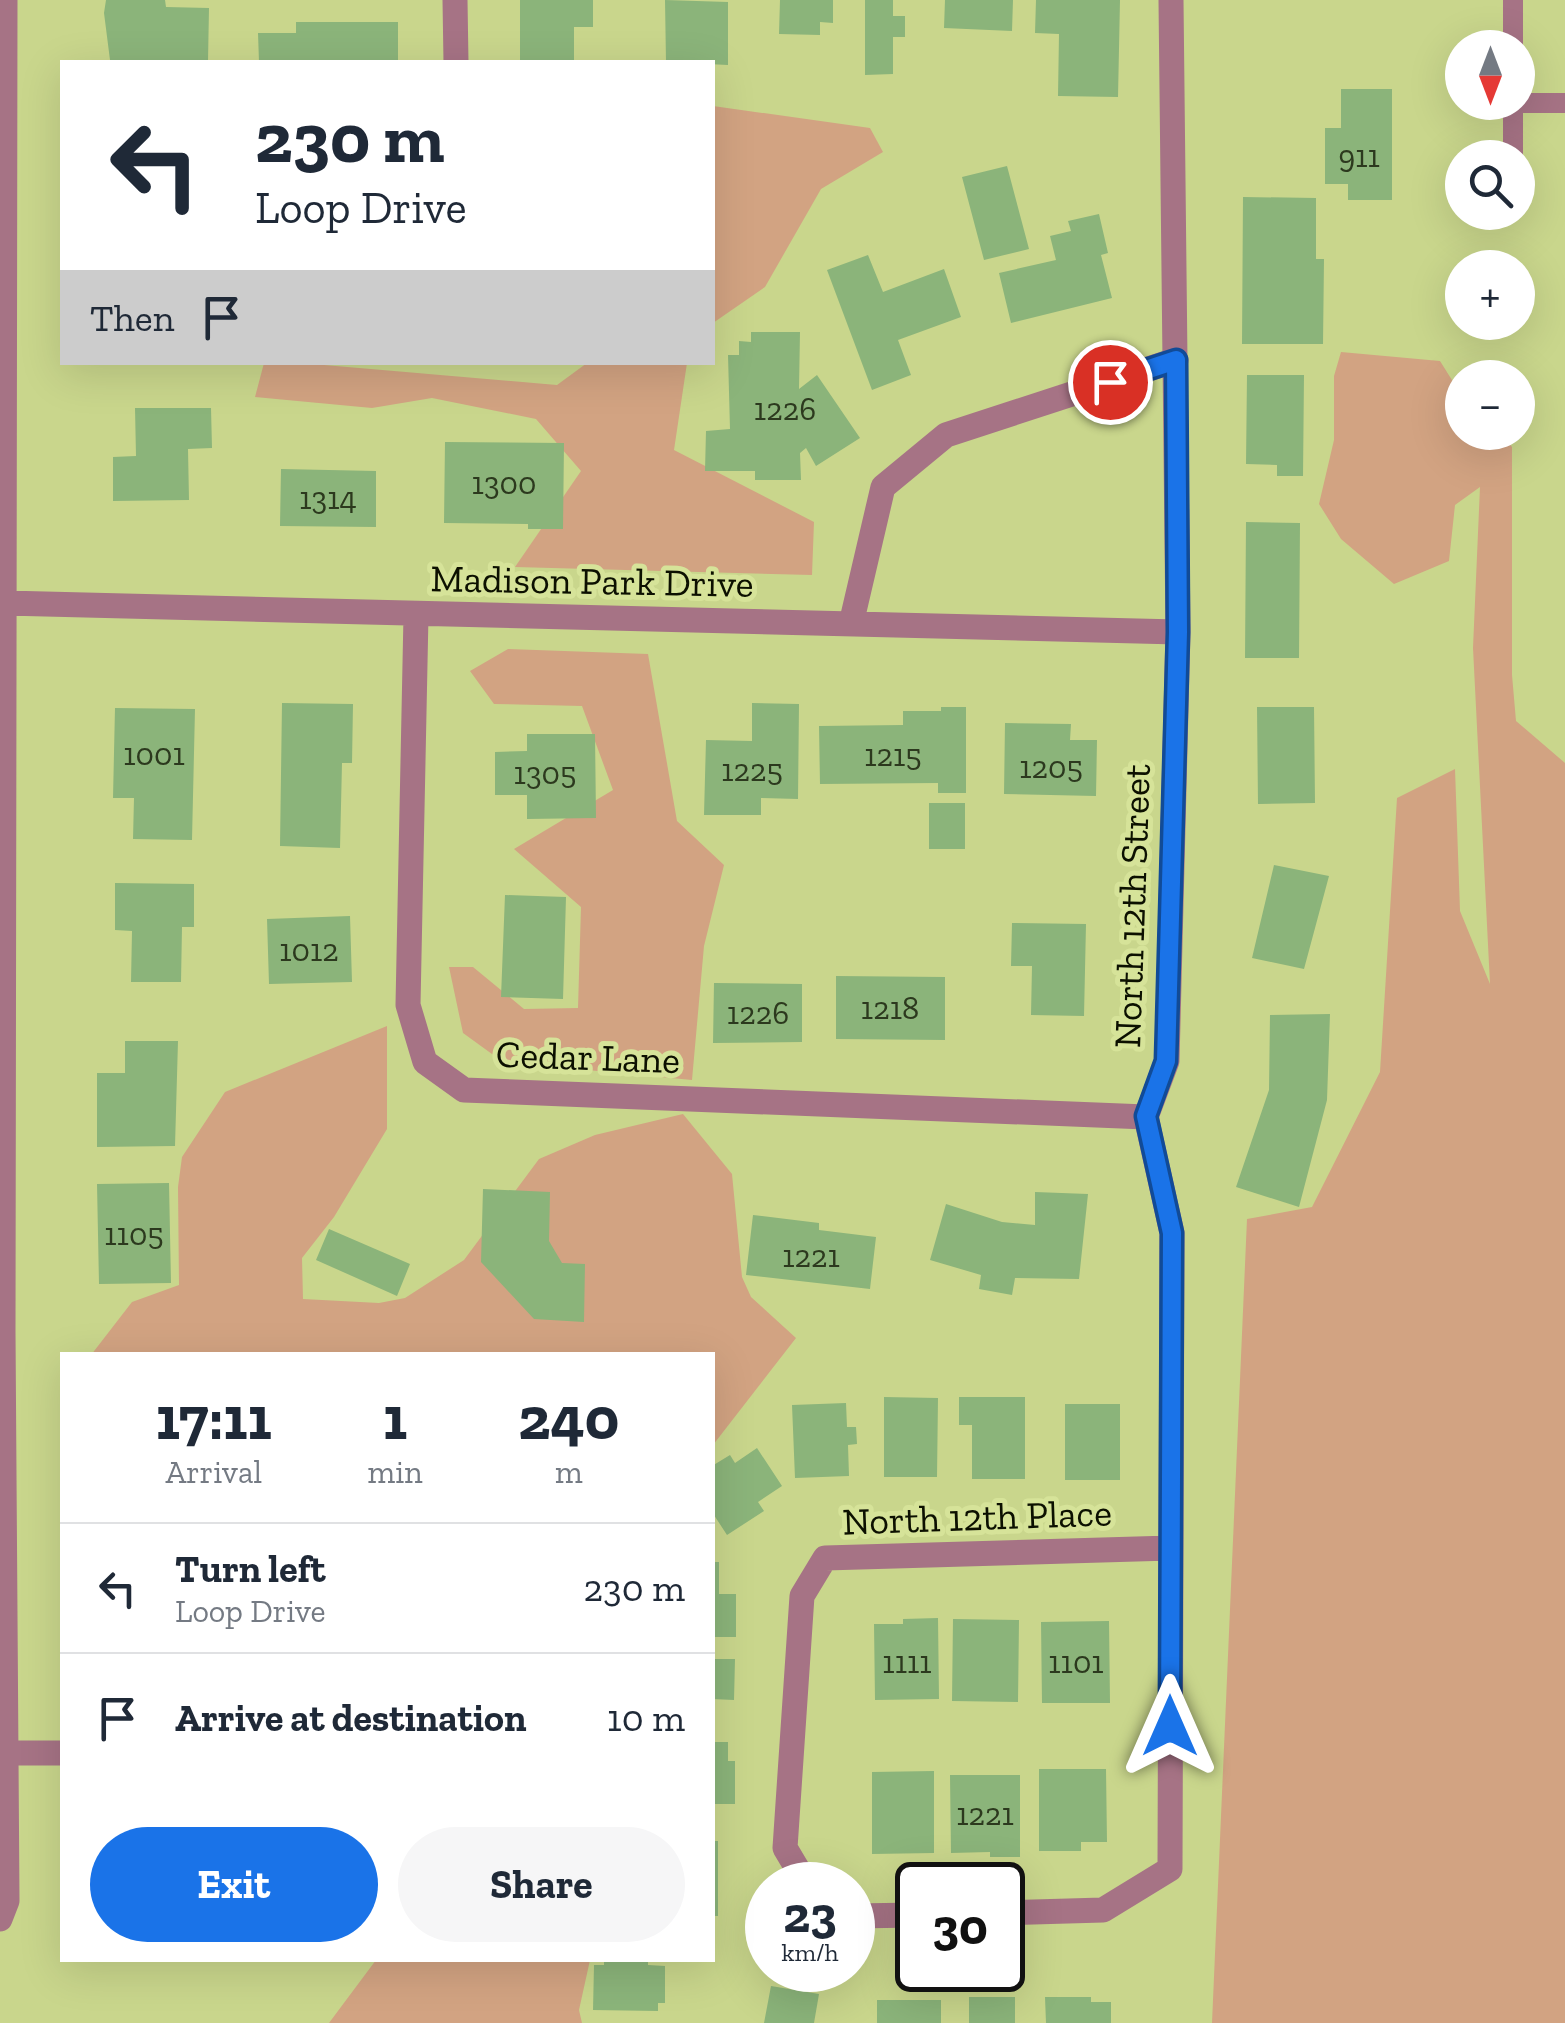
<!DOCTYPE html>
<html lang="en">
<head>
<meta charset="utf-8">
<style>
  body { margin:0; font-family:"Zilla Slab",serif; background:#f6f6f7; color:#1f2937; height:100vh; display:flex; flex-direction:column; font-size:38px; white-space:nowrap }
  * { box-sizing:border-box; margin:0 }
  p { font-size:32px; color:#747a83 }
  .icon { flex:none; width:55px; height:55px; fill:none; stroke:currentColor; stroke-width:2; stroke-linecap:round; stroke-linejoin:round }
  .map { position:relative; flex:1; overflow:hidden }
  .drawer { position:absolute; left:60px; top:1352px; width:655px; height:610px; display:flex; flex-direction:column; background:#fff; border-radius:0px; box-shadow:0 10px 40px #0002 }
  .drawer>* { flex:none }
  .hud { position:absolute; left:60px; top:60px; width:655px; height:305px; border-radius:0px; box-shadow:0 10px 40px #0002; background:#fff; color:#1f2937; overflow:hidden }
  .needle { width:65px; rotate:180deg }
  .tools { position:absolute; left:1445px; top:30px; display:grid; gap:20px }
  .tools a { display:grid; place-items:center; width:90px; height:90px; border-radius:50%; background:#fff; box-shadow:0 10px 40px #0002; font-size:50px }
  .speed { position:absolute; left:745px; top:1862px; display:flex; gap:20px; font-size:50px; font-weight:700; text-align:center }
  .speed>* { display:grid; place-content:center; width:130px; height:130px; border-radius:50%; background:#fff; box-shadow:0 10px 40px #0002; line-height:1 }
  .speed small { font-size:25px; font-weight:400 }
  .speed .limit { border:5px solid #111; border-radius:15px; background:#fff; color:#111 }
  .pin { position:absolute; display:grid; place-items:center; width:85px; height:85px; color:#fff; margin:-42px; border:5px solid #fff; border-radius:50%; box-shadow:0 2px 10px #0007 }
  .me { position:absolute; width:110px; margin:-55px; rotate:0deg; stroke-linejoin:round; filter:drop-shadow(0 0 8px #0008) }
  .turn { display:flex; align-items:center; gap:35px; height:210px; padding:0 30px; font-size:45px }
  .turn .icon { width:130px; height:130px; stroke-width:2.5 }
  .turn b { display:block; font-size:70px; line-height:85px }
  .then { display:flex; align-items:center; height:95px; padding:0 30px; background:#0003; gap:20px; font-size:38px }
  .eta { display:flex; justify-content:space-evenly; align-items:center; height:170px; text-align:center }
  .eta b { font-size:60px; font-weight:800; line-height:70px }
  .action { display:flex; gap:20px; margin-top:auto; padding:20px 30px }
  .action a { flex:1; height:115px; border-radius:60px; background:#1a73e8; color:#fff; font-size:40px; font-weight:800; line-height:115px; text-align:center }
  .action a+a { background:#f6f6f7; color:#1f2937 }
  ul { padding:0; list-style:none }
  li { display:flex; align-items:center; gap:30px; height:130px; padding:0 30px; border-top:2px solid #e0e1e3 }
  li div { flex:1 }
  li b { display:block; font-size:38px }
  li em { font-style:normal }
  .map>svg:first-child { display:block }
  .green { fill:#d2a382 }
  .building { fill:#8bb47a }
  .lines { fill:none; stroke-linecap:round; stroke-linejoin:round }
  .service { stroke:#a67385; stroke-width:20 }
  .minor { stroke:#a67385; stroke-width:25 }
  .route-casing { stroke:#114b97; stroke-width:25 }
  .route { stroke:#1a73e8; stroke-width:18 }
  .labels { text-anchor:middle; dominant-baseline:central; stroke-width:10; stroke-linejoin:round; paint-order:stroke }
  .number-label { font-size:32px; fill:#2c391e }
  .street-label { font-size:38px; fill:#0c1000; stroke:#d6e399 }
</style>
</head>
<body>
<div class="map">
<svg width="1565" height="2023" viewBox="0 0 1565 2023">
  <rect width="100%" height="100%" fill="#c9d68c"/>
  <path class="green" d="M713 106 870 128 883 152 821 189 765 287 713 323Z
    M1341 352 1440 361 1462 396V432L1501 433 1512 447V675L1516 721 1565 763V2023H1212L1247 1219 1312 1207 1380 1072 1397 798 1455 769 1460 911 1490 984 1473 648 1480 487 1455 505 1449 561 1394 584 1341 539 1319 504 1334 440V376Z
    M264 363H301L557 385 587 363H687L674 450 814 522 812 575 515 567 581 471 536 419 432 398 372 408 255 397Z
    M508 649 648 654 677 821 724 865 704 946 692 1080 503 1062 463 1033 449 967H473L524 1009 578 1008 581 907 514 849 613 790 582 706 494 704 470 671Z
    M387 1026V1129L334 1217 302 1258 303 1299 379 1303 405 1298 464 1260 539 1159 595 1135 683 1114 732 1174 742 1277 751 1297 796 1338 713 1445 712 1355H91L132 1302 179 1285 178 1187 182 1157 225 1092Z
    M376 1960H590L579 2010 582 2023H329Z"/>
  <path class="building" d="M106 0H165L166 7 209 8 208 61 110 60 104 13Z
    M520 0H593V27H574V62H520Z
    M665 0 728 2V65L666 62Z
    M780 0H833V23L820 22V35L779 34Z
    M865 0H893V16H905V37H893V74L865 75Z
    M945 0H1013L1012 31 944 28Z
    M1036 0H1120L1118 97 1058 96 1059 34 1035 33Z
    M296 22H398V62H259L258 33H296Z
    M1341 89H1392V200H1348V184H1325V128H1341Z
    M1007 166 1029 249 984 260 962 177Z
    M1243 197 1316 198V259H1324L1323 344H1242Z
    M1099 214 1108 253 1101 255 1112 298 1011 323 999 273 1056 260 1050 236 1071 231 1068 221Z
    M868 255 883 292 944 269 961 317 898 340 911 375 872 390 827 270Z
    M751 332H800L799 389 817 375 860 438 816 466 806 448 800 453 801 480H755V471H705L706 431 730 429 728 355H739V341L751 342Z
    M1247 375H1304L1303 476H1277V465L1246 464Z
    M135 408H211L212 448 188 449 189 500 113 501V457L136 456Z
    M445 442 564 443 563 529H528V524L444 523Z
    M281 469 376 471V527L280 526Z
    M1246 522 1300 523 1299 658H1245Z
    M282 703 353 704 352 763H342L340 848 280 846Z
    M752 703 799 704 798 799 761 798V815H704L706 740 752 741Z
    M941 707H966V793H938V783L820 784 819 726 903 725V711H941Z
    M1257 707H1314L1315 803 1258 804Z
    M115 708 195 709 192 840 133 839 134 798H113Z
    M1005 723 1071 724 1070 740H1097L1096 796 1004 794Z
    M527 734H595L596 818 527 819V795H495V752L527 751Z
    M929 803H965V849H929Z
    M1274 865 1329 876 1304 969 1252 958Z
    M115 883 194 884V927H182L181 982H131L132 931 115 930Z
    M505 895 566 897 563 999 501 997Z
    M350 916 352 982 269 984 267 919Z
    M1012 923 1086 924 1084 1016 1031 1015 1032 966H1011Z
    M836 976 945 977V1040L836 1039Z
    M714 983 802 984V1042L713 1043Z
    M1330 1014 1327 1100 1299 1207 1236 1187 1269 1090 1270 1015Z
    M125 1041H178L175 1146 97 1147V1073H125Z
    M169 1183 171 1283 99 1284 97 1184Z
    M483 1189 550 1192 549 1241 562 1263 585 1264 584 1322 534 1319 481 1262Z
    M1035 1192 1088 1194 1079 1279 1015 1278 1012 1295 979 1289 981 1275 930 1260 946 1204 1002 1222 1035 1225Z
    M753 1215 819 1223V1230L876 1237 870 1289 746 1275Z
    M329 1229 410 1264 397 1296 316 1260Z
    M884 1397 938 1398 937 1477H884Z
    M959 1397H1025V1479H972V1425H959Z
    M846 1403 847 1427H856L857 1444 848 1445 849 1476 795 1478 792 1405Z
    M1065 1404H1120V1480H1065Z
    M757 1448 782 1486 758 1502 764 1511 727 1535 712 1512V1466L730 1455 735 1463Z
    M712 1562H719V1594H736V1637H712Z
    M938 1618 939 1699 875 1700 874 1624H903V1619Z
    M953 1619 1019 1620 1018 1702 952 1701Z
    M1109 1621 1110 1703H1042L1041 1622Z
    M712 1659H735L734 1700 712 1699Z
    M712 1742H728V1761H735V1804H712Z
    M1039 1769H1106L1107 1842H1081V1851H1039Z
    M934 1771V1853L872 1854V1772Z
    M950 1775H1020V1857H990V1852L951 1853Z
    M712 1841H718V1916H712Z
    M604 1960H648V1965L665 1966V2003H658V2011L593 2010 594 1965H604Z
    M771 1986 819 1994 814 2023H764Z
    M969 1997H1015V2023H969Z
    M1045 1997H1091V2002H1111V2023H1046Z
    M877 2000H941V2023H877Z"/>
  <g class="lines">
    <path class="service" d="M1513 0V48
      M1513 103H1565
      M1513 158V102"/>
    <path class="minor" d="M455 0 456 62
      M5 603 1178 632
      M416 615 408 1005 425 1062 464 1090 1146 1117
      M851 624 883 487 946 435 1176 360
      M5 1753H62
      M807 1885 785 1848 802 1596 825 1558 1171 1548
      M1002 1913 1103 1910 1170 1869 1172 1233 1146 1117 1167 1061 1178 632 1171 0
      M852 1916 918 1915
      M0 1919 7 1901 3 1331 5 0"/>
  </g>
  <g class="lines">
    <g class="route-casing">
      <path id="route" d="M1110 382 1176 360 1178 632 1166 1061 1146 1116 1172 1233 1170 1726"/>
    </g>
    <use href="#route" class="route"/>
  </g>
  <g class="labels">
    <g class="number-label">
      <text x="1359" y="156">911</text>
      <text x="785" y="409">1226</text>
      <text x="504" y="483">1300</text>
      <text x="328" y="498">1314</text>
      <text x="154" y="754">1001</text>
      <text x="893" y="755">1215</text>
      <text x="1051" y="767">1205</text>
      <text x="752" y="770">1225</text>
      <text x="545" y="773">1305</text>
      <text x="309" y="950">1012</text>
      <text x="890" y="1008">1218</text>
      <text x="758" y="1013">1226</text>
      <text x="134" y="1234">1105</text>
      <text x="811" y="1256">1221</text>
      <text x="907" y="1662">1111</text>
      <text x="1076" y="1662">1101</text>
      <text x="985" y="1814">1221</text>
    </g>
    <g class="street-label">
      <text transform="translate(592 581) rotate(1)">Madison Park Drive</text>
      <text transform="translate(1132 906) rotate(-88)">North 12th Street</text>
      <text transform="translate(588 1057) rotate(2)">Cedar Lane</text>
      <text transform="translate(977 1517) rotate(-2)">North 12th Place</text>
    </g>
  </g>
</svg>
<div class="tools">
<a><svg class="needle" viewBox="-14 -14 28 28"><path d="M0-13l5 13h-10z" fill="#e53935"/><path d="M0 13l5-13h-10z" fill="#747a83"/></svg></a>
<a><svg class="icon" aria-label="search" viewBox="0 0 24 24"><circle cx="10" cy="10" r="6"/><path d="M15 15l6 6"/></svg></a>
<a>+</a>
<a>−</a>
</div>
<div class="speed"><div>23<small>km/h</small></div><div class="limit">30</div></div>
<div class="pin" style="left:1110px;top:382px;background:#d93025"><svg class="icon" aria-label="arrive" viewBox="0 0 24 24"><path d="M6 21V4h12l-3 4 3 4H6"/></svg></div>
<svg class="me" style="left:1170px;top:1726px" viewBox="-20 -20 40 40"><path d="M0-17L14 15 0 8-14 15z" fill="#1a73e8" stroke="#fff" stroke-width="4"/></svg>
<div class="hud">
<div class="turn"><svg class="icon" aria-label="left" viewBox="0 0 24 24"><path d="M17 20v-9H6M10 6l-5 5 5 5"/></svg><div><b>230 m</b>Loop Drive</div></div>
<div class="then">Then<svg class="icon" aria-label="arrive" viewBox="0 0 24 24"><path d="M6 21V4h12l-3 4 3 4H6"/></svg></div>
</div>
<section class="drawer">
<div class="eta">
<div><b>17:11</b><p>Arrival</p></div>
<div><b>1</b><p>min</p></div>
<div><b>240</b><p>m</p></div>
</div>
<ul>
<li><svg class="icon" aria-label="left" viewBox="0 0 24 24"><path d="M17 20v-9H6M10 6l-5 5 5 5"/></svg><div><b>Turn left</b><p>Loop Drive</p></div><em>230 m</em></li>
<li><svg class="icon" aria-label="arrive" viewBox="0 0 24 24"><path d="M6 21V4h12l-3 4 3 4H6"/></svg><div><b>Arrive at destination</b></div><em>10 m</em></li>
</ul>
<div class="action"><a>Exit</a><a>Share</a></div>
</section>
</div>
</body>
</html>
